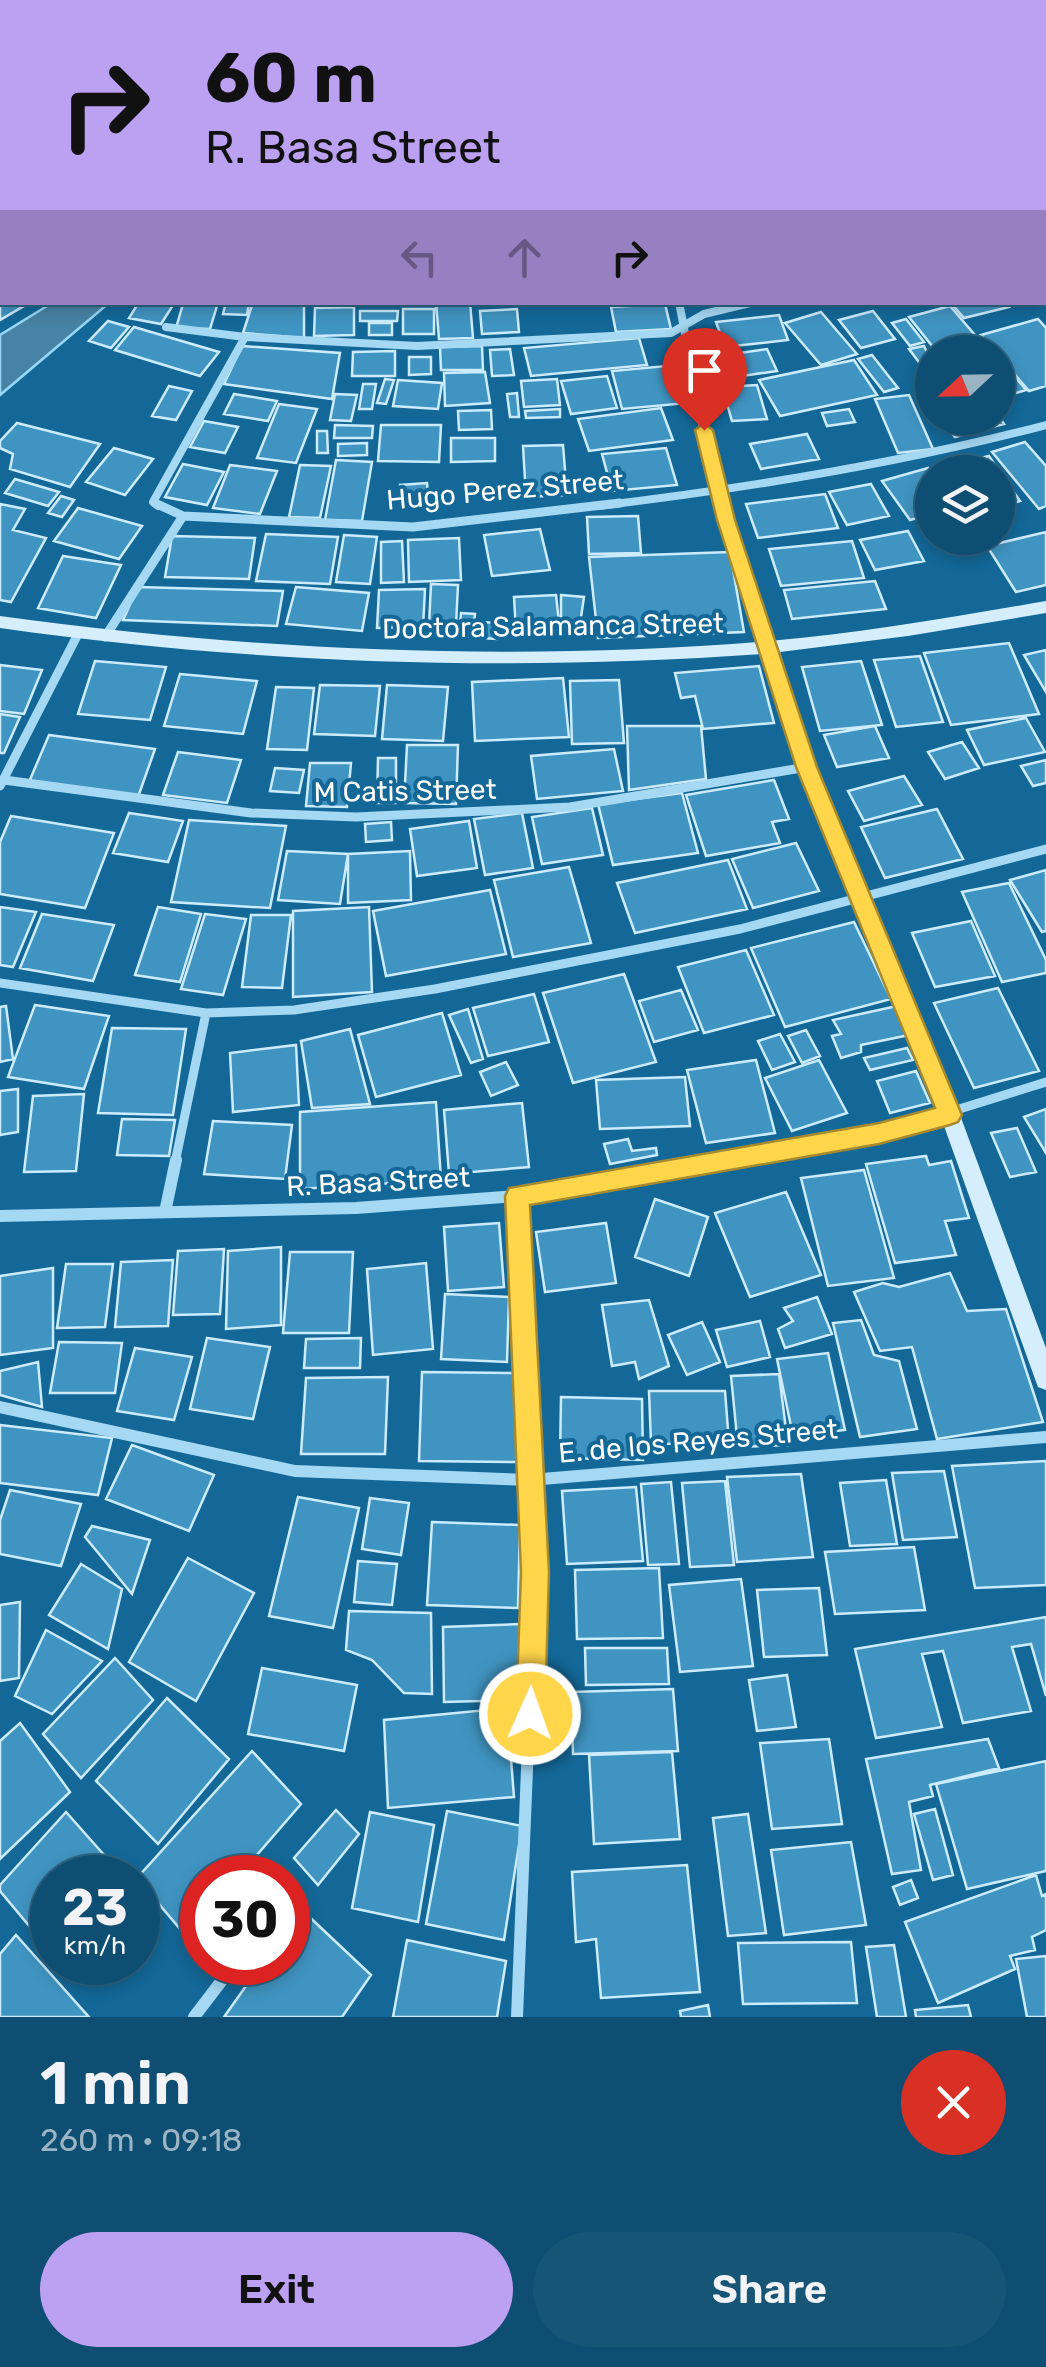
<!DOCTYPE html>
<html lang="en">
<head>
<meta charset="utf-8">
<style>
  body { margin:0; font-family:Rubik,sans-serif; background:#175577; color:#f1f3f6; height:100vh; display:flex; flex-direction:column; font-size:38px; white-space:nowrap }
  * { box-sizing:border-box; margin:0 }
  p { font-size:32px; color:#9bb4c4 }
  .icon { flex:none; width:55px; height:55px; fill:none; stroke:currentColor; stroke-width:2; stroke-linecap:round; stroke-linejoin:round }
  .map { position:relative; height:2017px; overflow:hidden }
  .drawer { display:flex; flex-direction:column; background:#0e4e72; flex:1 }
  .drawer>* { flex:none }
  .top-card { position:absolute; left:0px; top:0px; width:1048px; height:305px; box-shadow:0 5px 15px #0003,0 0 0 2px #2e6584; background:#bca0f2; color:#111; overflow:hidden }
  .needle { width:65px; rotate:248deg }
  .controls { position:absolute; left:915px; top:335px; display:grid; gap:20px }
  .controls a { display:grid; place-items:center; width:100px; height:100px; border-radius:50%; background:#0e4e72; box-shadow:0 5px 15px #0003,0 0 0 2px #2e6584; font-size:50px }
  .speed { position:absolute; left:30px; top:1855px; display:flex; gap:20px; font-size:50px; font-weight:700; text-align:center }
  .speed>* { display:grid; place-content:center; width:130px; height:130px; border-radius:50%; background:#0e4e72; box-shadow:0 5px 15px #0003,0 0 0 2px #2e6584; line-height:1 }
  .speed small { font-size:25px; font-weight:400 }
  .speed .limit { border:15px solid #d22; background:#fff; color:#111 }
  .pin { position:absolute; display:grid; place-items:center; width:85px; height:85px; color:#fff; margin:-102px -42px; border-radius:50% 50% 50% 0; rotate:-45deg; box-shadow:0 0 10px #0007 }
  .pin .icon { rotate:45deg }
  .me { position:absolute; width:110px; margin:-55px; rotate:2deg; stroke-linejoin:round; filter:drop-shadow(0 0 8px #0008) }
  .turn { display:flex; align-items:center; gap:35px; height:210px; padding:0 40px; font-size:45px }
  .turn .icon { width:130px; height:130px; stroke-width:2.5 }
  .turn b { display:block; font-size:70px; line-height:85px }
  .lanes { display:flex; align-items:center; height:95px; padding:0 40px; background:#0003; justify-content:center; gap:50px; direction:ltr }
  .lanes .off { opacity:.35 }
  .round { display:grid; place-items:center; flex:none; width:105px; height:105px; border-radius:52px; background:#175577 }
  .overview { display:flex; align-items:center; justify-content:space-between; height:170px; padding:0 40px }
  h1 { font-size:60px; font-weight:600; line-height:75px }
  .button { display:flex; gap:20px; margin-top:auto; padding:20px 40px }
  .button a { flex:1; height:115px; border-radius:60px; background:#bca0f2; color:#111; font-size:40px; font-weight:600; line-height:115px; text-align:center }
  .button a+a { background:#175577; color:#f1f3f6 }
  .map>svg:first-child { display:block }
  .water { fill:#4783a4; stroke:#96d6f6; stroke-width:2.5 }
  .building { fill:#4094c1; stroke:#ccecfd; stroke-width:2.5 }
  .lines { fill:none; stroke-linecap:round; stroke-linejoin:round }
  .street-far2 { stroke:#a5d8f3; stroke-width:8 }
  .street-far1 { stroke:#a5d8f3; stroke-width:9 }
  .street { stroke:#a5d8f3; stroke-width:12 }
  .secondary { fill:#d4eefd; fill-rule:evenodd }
  .route { fill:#ffd54a; stroke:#a68a30; stroke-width:2.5 }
  .labels { text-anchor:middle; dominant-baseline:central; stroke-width:8; stroke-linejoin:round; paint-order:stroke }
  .street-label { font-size:28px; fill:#fff; stroke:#136898 }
</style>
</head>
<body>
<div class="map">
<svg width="1046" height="2017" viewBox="0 0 1046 2017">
  <rect width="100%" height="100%" fill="#136898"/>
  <path class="water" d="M52 303H109L0 395V335Z"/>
  <path class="building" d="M0 282 2 302 29 303 0 320Z
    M139 302H175L161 324 129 318Z
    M226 302H249L247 315 223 314Z
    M253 302H304V338L243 333Z
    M436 302H470L473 338 439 339Z
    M950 302H1005L1009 307 964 318Z
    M183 304 217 306 210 329 176 328Z
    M665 304 671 329 616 332 611 307Z
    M950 306 981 342 937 352 909 317Z
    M354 307V335L314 336 315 308Z
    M403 309H434V334H403Z
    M517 309 519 332 482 334 480 311Z
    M360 311H398L397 321H360Z
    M873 311 895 339 861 348 839 320Z
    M821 312 857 354 821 365 785 323Z
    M779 315 788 340 725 347 716 322Z
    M906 319 924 342 910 346 892 323Z
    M1038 319 1046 328V386L1029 391 981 335Z
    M108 321 129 327 111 348 89 341Z
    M369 323H392V335H369Z
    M134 327 219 352 200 376 115 350Z
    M639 338 647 365 531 376 524 348Z
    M242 346 340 353 332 399 224 384Z
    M482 346 483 370H441L440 347Z
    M924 346 932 363 921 365 909 349Z
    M510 349 514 375 492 376 490 350Z
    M767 349 777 371 735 377 726 355Z
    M395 351V376H352L353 352Z
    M872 355 898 388 884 392 858 359Z
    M998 356 1026 390 999 398Z
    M409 357H431V374L409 375Z
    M854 360 877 395 780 416 759 380Z
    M677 365 688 403 622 409 612 371Z
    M485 372 490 403 445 406 444 373Z
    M607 376 617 408 571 414 561 381Z
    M385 379 394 380 386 404 377 403Z
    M557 379 560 405 524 407 521 381Z
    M398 380 442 383 438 409 393 406Z
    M363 384H376L372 409H359Z
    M757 385 767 419 732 421 722 387Z
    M169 386 192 391 176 420 152 416Z
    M517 393 519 417H510L507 394Z
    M234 394 277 401 268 421 224 414Z
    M335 394 357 395 351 421 330 420Z
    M909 395 933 449 898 453 875 399Z
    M279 404 317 409 296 463 257 458Z
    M661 408 673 440 589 451 578 419Z
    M560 409V417L526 418 525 411Z
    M849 409 855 422 827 426 822 413Z
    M491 410 492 429 459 430 458 411Z
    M998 415 1004 424 955 437 939 418Z
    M204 421 238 427 225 453 190 447Z
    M17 423 100 444 70 487 10 469 13 454 0 448V441Z
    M335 425 373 426 372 438H334Z
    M381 425H441L439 462 378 461Z
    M317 431H327L328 453H317Z
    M807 434 819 459 761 469 750 444Z
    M451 438H495V461L451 462Z
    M1025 442 1046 466V506L1039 509 992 452Z
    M367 443V455L338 456V444Z
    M563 445 567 495 526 497 523 446Z
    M114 448 153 459 125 495 86 482Z
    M666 448 677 485 612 491 602 454Z
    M989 456 1020 501 998 507V472H937L935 469Z
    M336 460 372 462 362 521 325 520Z
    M183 464 224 472 207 505 165 497Z
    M230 465 277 471 260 514 213 508Z
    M300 465 331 466 320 518 289 517Z
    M928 468 932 474V514L910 520 882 481Z
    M15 479 59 492 48 506 5 493Z
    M427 483 429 504 402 506 400 485Z
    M871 484 889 516 847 525 829 492Z
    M825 494 838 528 758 538 746 504Z
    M61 496 74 500 62 517 48 513Z
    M0 504 25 509 13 530 46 538 11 602 0 600Z
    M78 508 142 526 119 559 54 541Z
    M638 516 641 553 589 554 587 517Z
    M540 529 550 570 492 576 484 535Z
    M908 531 924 561 875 570 860 540Z
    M1046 532V585L1016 592 987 546Z
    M266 534 338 537 330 584 256 581Z
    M344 535 377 537 370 584 336 582Z
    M172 536 255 538 249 579 165 577Z
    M459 538 461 580 409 582 408 540Z
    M402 541 404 582 381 583V542Z
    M852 541 864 578 781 586 769 549Z
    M730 552 744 632 598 638 589 557Z
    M63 556 121 565 96 618 38 608Z
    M875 581 886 609 792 619 784 590Z
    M431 584 458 585 456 625H429Z
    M138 587 283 591 277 626 123 620Z
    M296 587 369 593 362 631 286 624Z
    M425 589 423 627 377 628 379 590Z
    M556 595 560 631 516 632 514 597Z
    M561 595 584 597 579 631 561 629Z
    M461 613 475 614 473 637 459 636Z
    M479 622 499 623 498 639 479 638Z
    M1009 643 1039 714 951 725 924 653Z
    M1046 650V692L1024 655Z
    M920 656 943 722 896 727 874 660Z
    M95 661 166 667 150 720 78 714Z
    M861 661 882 725 820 731 802 667Z
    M0 665 42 670 24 714 0 711Z
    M759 666 774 723 703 729 695 696 681 698 675 673Z
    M180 674 257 681 243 734 164 726Z
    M563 678 569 737 475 741 472 682Z
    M619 680 624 743 572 744 570 681Z
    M320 685 380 686 375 736 314 734Z
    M387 685 448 687 443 741 382 739Z
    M276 687 314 688 307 750 267 749Z
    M0 714 20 717 4 753H0Z
    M1026 718 1045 752 984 765 967 730Z
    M627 726H701L706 779 629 790Z
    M875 726 889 758 837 767 824 735Z
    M49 735 155 749 138 797 29 782Z
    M962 742 979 768 945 779 928 752Z
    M407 745H458L456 804 404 803Z
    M614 749 623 791 537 799 531 756Z
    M178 752 241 760 227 803 163 795Z
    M378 758H396V803H377Z
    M1046 760V783L1033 786 1021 766Z
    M310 763H351L347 807 306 806Z
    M275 768 304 770 299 793 270 791Z
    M904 776 922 805 864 821 848 791Z
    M774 780 789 819 772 822 780 843 706 856 686 795Z
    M682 793 698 853 613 865 598 804Z
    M592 808 603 855 542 864 532 817Z
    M937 809 963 859 885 878 861 827Z
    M129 813 183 821 168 862 113 853Z
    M522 813 533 868 485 875 474 819Z
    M11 816 114 833 85 908 0 894V842Z
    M189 820 286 826 270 908 171 902Z
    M469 821 477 868 417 876 410 829Z
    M391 822 392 840 366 842 365 824Z
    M796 843 819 891 753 908 732 859Z
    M287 851 348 854 340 904 278 900Z
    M410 851 411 900 348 903V854Z
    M728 860 747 909 635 933 617 883Z
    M569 867 591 943 513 957 494 880Z
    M1046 870V931L1042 932 1010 880Z
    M1009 883 1046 960V973L1002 982 962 892Z
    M490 890 506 954 386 976 373 911Z
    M0 907 36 912 13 967 0 965Z
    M158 907 201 914 180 982 135 975Z
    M369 907 372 992 293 997V911Z
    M42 914 114 925 93 981 20 968Z
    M205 914 246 919 223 995 181 989Z
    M251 915H291L282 988 242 987Z
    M971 921 995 976 935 987 912 933Z
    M854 922 891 999 785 1027 751 948Z
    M746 950 774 1015 704 1033 678 967Z
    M624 974 656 1062 573 1083 543 993Z
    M998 988 1039 1071 974 1088 934 1003Z
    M681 990 698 1030 654 1042 639 1001Z
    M534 994 549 1042 488 1056 473 1008Z
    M35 1005 109 1016 84 1089 8 1077Z
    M6 1006 13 1059 0 1062V1007Z
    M897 1006 909 1035 861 1045V1052L841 1058 832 1036 841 1034 833 1020Z
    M468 1009 483 1059 471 1063 449 1015Z
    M442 1013 461 1075 376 1097 358 1035Z
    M112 1028 186 1029 173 1115 98 1113Z
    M350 1029 370 1104 312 1108 301 1041Z
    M806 1030 820 1056 802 1063 788 1036Z
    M780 1034 795 1062 772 1070 758 1041Z
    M296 1045 299 1105 233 1112 230 1053Z
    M907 1048 913 1060 870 1070 864 1058Z
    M756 1060 775 1133 706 1143 687 1070Z
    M819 1060 847 1113 792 1131 765 1078Z
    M506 1062 518 1085 491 1096 480 1072Z
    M916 1071 930 1103 890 1113 877 1081Z
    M685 1077 690 1126 600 1129 596 1080Z
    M18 1089V1132L0 1135V1091Z
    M84 1094 76 1171 24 1172 33 1096Z
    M436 1102 441 1180 300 1189V1112Z
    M522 1103 529 1167 449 1174 444 1110Z
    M1046 1109V1153L1024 1117Z
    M122 1119 175 1120 169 1156 117 1155Z
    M213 1121 292 1125 285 1179 204 1174Z
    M1017 1128 1036 1172 1010 1177 991 1133Z
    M628 1139 632 1151 656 1148 657 1155 610 1164 604 1144Z
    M926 1156 929 1165 951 1161 969 1218 945 1221 956 1255 895 1263 866 1164Z
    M864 1170 894 1278 828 1286 801 1178Z
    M786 1192 821 1275 750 1297 715 1213Z
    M655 1199 708 1217 689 1276 635 1257Z
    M499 1223 504 1287 448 1291 444 1227Z
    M606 1223 616 1283 545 1292 536 1232Z
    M281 1247V1325L226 1329 228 1251Z
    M224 1249 220 1314 173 1315 178 1251Z
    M290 1252H353L349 1333H283Z
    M173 1260 168 1326 115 1327 121 1262Z
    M426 1263 433 1349 373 1355 367 1269Z
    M66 1264H113L105 1327 57 1328Z
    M53 1268V1348L0 1355V1276Z
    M950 1273 967 1311 1006 1309 1043 1422 937 1439 912 1347 880 1351 854 1292 883 1283 899 1287Z
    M445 1294 509 1297 507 1362 441 1359Z
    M817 1297 832 1334 785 1348 778 1329 793 1321 784 1308Z
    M649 1300 669 1366 639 1379 635 1362 612 1366 602 1305Z
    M861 1320 874 1355 899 1361 917 1429 860 1437 833 1323Z
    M760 1321 770 1357 727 1367 716 1330Z
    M702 1322 720 1362 687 1375 668 1335Z
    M207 1338 270 1347 253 1419 190 1409Z
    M361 1338 360 1368H304L306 1339Z
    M59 1342 122 1343 115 1393H50Z
    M135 1348 192 1357 174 1420 117 1411Z
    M828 1353 845 1430 793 1436 777 1359Z
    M38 1362 42 1407 0 1395V1371Z
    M422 1372 517 1373V1462L419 1461Z
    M779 1374 788 1445 738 1447 731 1376Z
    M388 1377 385 1454H301L306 1378Z
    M649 1391H725L729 1443 651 1444Z
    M561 1397 642 1399 643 1460 560 1458Z
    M0 1425 112 1438 98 1495 0 1483Z
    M132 1445 214 1475 189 1531 106 1499Z
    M1046 1461V1585L975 1588 952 1466Z
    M944 1471 957 1537 903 1540 892 1473Z
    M801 1474 813 1557 737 1562 727 1477Z
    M886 1480 897 1544 850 1546 840 1483Z
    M725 1481 734 1565 690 1567 682 1483Z
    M671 1482 679 1564 648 1565 641 1484Z
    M636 1487 643 1561 567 1564 562 1491Z
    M10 1490 81 1504 61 1566 0 1554V1520Z
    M298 1497 359 1508 333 1628 269 1616Z
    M370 1498 409 1503 401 1555 362 1549Z
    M432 1522 520 1525 518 1608 427 1605Z
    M92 1526 150 1540 132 1594 85 1537Z
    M914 1547 925 1610 835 1614 825 1552Z
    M188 1558 254 1593 196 1701 129 1662Z
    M358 1561 397 1564 392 1605 354 1602Z
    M81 1564 122 1589 108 1649 49 1615Z
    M659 1568 663 1638 577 1639 575 1570Z
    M741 1579 753 1666 680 1672 669 1585Z
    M819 1588 827 1655 764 1657 757 1590Z
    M20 1602 19 1678 0 1681V1605Z
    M349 1611 431 1613 432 1694 404 1693 372 1660 346 1650Z
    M1046 1617V1696L1031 1644 1012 1647 1031 1711 963 1723 943 1651 922 1654 942 1727 876 1738 855 1649Z
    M520 1624 523 1700 444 1702 443 1627Z
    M46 1630 102 1661 52 1714 15 1696Z
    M585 1648H667L669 1684 586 1685Z
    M115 1658 153 1700 81 1778 43 1734Z
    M262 1668 357 1685 344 1751 248 1734Z
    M787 1675 796 1727 757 1731 749 1680Z
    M673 1689 678 1751 573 1754 571 1692Z
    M167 1698 229 1759 158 1844 96 1781Z
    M507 1708 514 1797 388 1808 384 1720Z
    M20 1723 70 1792 0 1859V1741Z
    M829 1739 842 1824 772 1829 760 1743Z
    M988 1739 999 1768 930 1785 933 1796 909 1802 921 1870 892 1874 866 1759Z
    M252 1751 301 1804 237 1878H202V1917L186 1936 137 1878Z
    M672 1752 680 1839 594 1844 589 1755Z
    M1046 1761V1871L967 1889 936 1784Z
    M935 1809 953 1875 933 1880 914 1814Z
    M336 1810 359 1834 318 1885 294 1858Z
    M447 1811 522 1826 504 1940 426 1924Z
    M66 1812 121 1874 118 1878H52L51 1952 0 1891V1885Z
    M370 1812 434 1825 418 1922 352 1908Z
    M748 1814 766 1933 728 1936 713 1818Z
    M851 1842 866 1925 784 1935 771 1850Z
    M687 1865 700 1992 601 1998 596 1939 576 1942 572 1872Z
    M1036 1875 1042 1896 1046 1894V1930L1032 1937 1035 1950 1010 1956 1015 1969 938 2003 905 1922Z
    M911 1880 918 1898 900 1905 893 1887Z
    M138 1897 156 1919 138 1940Z
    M301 1909 371 1975 342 2017H224L263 1962H288V1928Z
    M16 1935 89 2017H0V1954Z
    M407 1940 506 1961 497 2017H393Z
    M851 1942 857 2003 743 2004 738 1943Z
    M894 1945 906 2017H877L866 1947Z
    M1046 1956V2017H1027L1016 1959Z
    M708 2005 710 2017H681L680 2011Z
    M968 2005 971 2017H916L915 2010Z"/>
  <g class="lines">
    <path class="street-far2" d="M720 2 731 0
      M679 302 710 465 723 506
      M166 327 245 337 417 346 671 333 704 314 754 302
      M158 506 153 502 245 337
      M598 506C749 488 898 464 1046 425"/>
    <path class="street-far1" d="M155 503 183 516 413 527 620 503
      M723 503 770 647
      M105 637 183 516
      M4 780 251 813 356 817 570 807 807 767
      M0 786 78 634
      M0 983 206 1013 294 1010 435 989 740 929 1046 849
      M175 1163 206 1013
      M711 1163 879 1134 1046 1082"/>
    <path class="street" d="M517 1196 535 1571 517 2017
      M165 1212 176 1160
      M0 1216 356 1208 517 1196 726 1160
      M0 1407 295 1471 530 1480 1046 1437
      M194 2017 236 1962"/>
    <path class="secondary" d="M848 0H862L863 2H849Z
      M1045 182H1046V191H1045Z
      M1046 601V613L908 636 780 652 816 767 960 1115 1046 1348V1390L1038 1387 1035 1379 940 1115 798 767 763 654C505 672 256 664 0 628V616C256 651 512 662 769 641 862 633 954 617 1046 601Z"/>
  </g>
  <path class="route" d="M704 423 713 430 735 520 817 767 962 1115 958 1122 950 1125 879 1144 530 1205 549 1572 545 1714 541 1724 530 1728 520 1724 516 1714 521 1572 505 1196 509 1188 879 1123 935 1108 796 767 717 520 695 430Z"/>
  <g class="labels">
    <g class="street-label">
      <text transform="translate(505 490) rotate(-5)">Hugo Perez Street</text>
      <text transform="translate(553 626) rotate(-1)">Doctora Salamanca Street</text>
      <text transform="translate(405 791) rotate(-1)">M Catis Street</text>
      <text transform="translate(378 1182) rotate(-3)">R. Basa Street</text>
      <text transform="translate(698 1441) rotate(-5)">E. de los Reyes Street</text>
    </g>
  </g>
</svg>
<div class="controls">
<a><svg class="needle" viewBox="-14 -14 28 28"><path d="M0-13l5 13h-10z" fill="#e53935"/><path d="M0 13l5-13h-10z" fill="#9bb4c4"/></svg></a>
<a><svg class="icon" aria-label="layers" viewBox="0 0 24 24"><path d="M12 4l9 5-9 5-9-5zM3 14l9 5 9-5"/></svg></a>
</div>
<div class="speed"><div>23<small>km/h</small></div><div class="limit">30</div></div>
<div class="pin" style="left:704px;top:430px;background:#d93025"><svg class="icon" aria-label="arrive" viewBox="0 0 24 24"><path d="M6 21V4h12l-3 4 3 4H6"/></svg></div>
<svg class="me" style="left:530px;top:1714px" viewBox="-20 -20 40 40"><circle r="17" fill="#ffd54a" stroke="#fff" stroke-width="3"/><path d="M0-11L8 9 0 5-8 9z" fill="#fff"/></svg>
<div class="top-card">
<div class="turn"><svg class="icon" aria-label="right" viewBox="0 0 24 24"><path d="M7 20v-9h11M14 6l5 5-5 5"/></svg><div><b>60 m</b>R. Basa Street</div></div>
<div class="lanes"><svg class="icon off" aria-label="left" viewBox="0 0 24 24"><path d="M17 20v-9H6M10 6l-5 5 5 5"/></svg><svg class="icon off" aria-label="ahead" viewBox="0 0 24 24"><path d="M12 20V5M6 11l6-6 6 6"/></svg><svg class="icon" aria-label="right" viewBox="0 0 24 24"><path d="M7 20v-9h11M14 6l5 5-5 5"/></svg></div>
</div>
</div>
<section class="drawer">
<div class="overview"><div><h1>1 min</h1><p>260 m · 09:18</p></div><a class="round" style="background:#d93025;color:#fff"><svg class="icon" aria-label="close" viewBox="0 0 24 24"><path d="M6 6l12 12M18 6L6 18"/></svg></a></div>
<div class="button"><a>Exit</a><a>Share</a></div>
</section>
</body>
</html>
